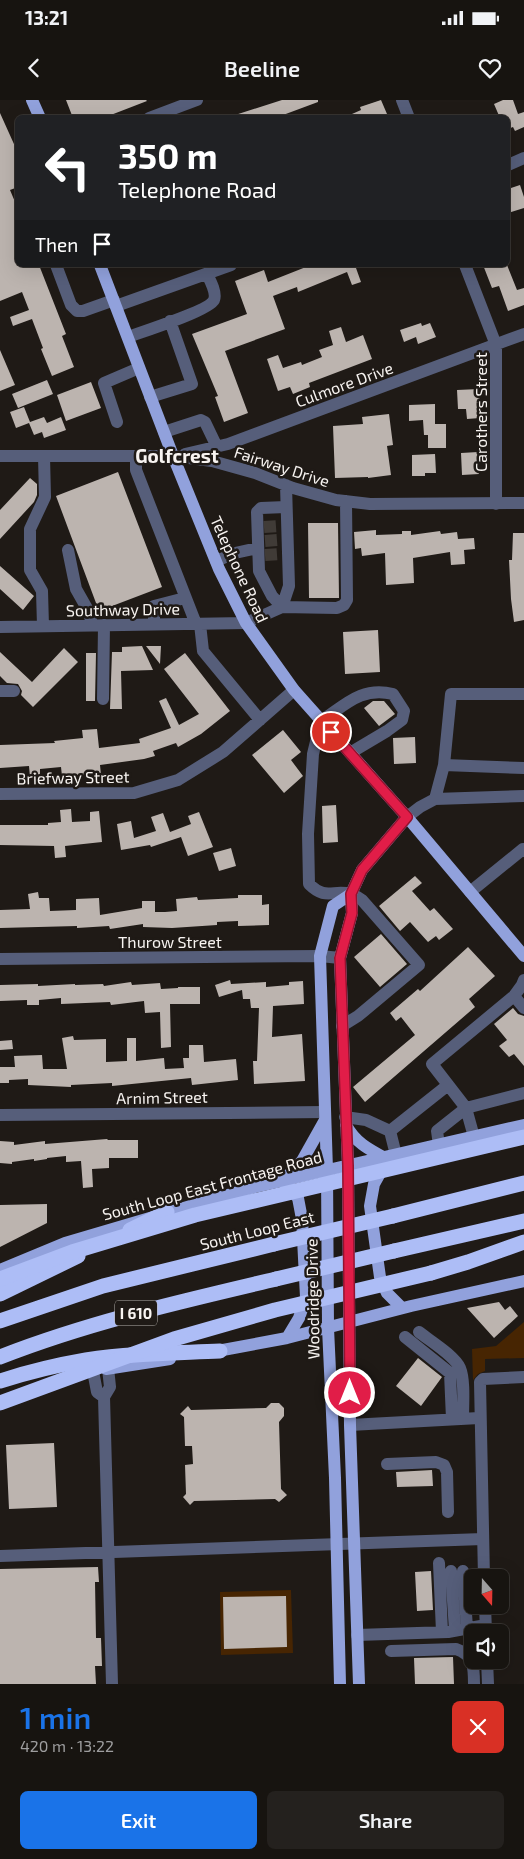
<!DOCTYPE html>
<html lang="en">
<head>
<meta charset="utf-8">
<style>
  body { margin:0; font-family:"Exo 2",sans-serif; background:#24211e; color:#f1f3f6; height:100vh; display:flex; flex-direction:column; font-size:19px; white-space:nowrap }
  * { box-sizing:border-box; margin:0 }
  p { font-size:16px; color:#9e9e9f }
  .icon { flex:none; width:28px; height:28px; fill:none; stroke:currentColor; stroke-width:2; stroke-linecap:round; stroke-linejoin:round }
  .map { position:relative; height:1584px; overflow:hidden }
  .side { display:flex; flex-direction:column; background:#171410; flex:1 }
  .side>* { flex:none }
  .banner { position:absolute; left:15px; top:15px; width:495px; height:152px; border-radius:8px; box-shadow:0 5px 20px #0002,0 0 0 1px #363330; background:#202124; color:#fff; overflow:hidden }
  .needle { width:32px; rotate:160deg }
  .tools { position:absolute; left:464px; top:1469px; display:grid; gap:10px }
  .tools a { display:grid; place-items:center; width:45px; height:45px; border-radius:8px; background:#171410; box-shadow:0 5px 20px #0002,0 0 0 1px #363330; font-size:25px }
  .pin { position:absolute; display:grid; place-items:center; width:42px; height:42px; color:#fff; margin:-21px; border:2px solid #fff; border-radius:50%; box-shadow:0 1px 5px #0007 }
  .me { position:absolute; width:55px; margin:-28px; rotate:0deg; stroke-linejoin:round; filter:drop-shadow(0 0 4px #0008) }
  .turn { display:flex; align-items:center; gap:18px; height:105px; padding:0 20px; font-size:22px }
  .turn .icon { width:65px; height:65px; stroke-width:2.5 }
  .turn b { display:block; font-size:35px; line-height:42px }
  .then { display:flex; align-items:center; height:48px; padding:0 20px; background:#0003; gap:10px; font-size:19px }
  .round { display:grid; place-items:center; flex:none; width:52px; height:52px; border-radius:8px; background:#24211e }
  .summary { display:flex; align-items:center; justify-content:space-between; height:85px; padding:0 20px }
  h1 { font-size:30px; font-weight:600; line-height:38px; color:#1a73e8 }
  .action { display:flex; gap:10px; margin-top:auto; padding:10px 20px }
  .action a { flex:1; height:58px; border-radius:8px; background:#1a73e8; color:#fff; font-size:20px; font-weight:600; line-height:58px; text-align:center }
  .action a+a { background:#24211e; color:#f1f3f6 }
  .status { display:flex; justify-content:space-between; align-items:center; height:35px; padding:0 25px; background:#171410; direction:ltr }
  .status svg { height:14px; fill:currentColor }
  header { display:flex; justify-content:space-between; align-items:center; height:65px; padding:0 20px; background:#171410; font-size:22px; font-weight:600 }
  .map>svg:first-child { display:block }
  .green { fill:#472502 }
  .building { fill:#bcb4af }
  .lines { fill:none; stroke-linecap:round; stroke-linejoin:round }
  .minor-tunnel { stroke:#403b37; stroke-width:12; stroke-dasharray:12 6; stroke-linecap:butt }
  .minor { stroke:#565e7a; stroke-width:12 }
  .major { stroke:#91a1dc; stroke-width:12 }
  .highway { stroke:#adbdf6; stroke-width:15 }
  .highway-bridge { stroke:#adbdf6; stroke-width:15 }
  .route-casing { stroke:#92132f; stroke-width:12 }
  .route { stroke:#e11d48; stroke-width:9 }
  .labels { text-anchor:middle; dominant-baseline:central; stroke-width:5; stroke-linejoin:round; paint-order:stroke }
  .shield { fill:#1f1a16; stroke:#b7b3af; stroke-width:1 }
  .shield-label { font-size:15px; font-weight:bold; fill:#f8f4f1 }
  .street-label { font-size:16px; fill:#f8f4f1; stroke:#1f1a16 }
  .quarter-label { font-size:19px; font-weight:bold; fill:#f8f4f1; stroke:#1f1a16 }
</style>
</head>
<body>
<div class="status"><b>13:21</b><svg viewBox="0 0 49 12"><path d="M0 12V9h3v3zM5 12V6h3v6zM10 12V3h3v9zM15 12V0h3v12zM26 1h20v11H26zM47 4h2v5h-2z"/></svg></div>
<header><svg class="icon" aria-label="back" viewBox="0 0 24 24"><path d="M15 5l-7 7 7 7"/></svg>Beeline<svg class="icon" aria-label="heart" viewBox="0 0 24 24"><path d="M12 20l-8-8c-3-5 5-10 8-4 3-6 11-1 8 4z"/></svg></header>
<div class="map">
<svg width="524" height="1584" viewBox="0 0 524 1584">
  <rect width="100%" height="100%" fill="#1f1a16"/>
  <path class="green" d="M524 1222V1258L485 1259V1271L478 1274 473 1280 472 1249 496 1246Z
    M291 1490 293 1553 221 1555 220 1492Z"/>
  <path class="building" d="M66 0H146L147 1 103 18H73Z
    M282 0H318V2L275 18H232V16Z
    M381 0 387 14 377 18H343L361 10 360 7Z
    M503 0H513L518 14 524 12V27L515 31 513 27 508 29V18H500L494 4Z
    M0 13 18 53V87L10 90 18 109V165H39L66 234 62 236 74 267 52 276 41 249 43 248 32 219 13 226 10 217 29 210 22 192 0 201Z
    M520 85 524 97V108L508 113V89Z
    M311 165H362L356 168 361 182 352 185 347 172 298 192 297 187 273 196 285 229 225 251 248 313 224 322 215 297 218 296 192 234 247 214 235 181 264 170 268 182Z
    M483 165H507L517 190 524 188V205L508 211 499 186 492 188Z
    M421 223 422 226 430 223 436 237 418 244 416 237 404 242 400 230Z
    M341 227 346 242 363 235 372 259 309 283 310 287 293 294 290 287 278 291 267 259 278 255 283 268 301 262 302 265 322 257 319 250 333 245 329 231Z
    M0 250 15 285 0 291Z
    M47 280 53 294 18 308 12 294Z
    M91 282 101 308 66 321 57 295Z
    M479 289 480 318 467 319 466 309H458L457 290Z
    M435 304V324H446V348H428V335H424L423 320 409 321V305Z
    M24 307 30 322 44 317 47 323 61 317 66 330 44 338 42 332 34 335 29 323 16 328 10 312Z
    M389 314 393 345 387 346 391 375 368 378V377L335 378 333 326 363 324 362 317Z
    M478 352 479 374 462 375 461 353Z
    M435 354 436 373H425V376H412V355Z
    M118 372 162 487 99 511 56 396Z
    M30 378 37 384V395L34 402 0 439V410Z
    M308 423H338L339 498H309Z
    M376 430V435L402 434V431H411V435L440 431 441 434 457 432 458 439 474 438 475 449 464 450 465 464 451 465 450 452 413 458 414 483 386 485 385 453 362 456 361 448 355 449 354 432Z
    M513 433H524V520L514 522 511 499 509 460H512Z
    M0 466 34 496 23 510 0 489Z
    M378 530 380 572 345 574 343 532Z
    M142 546 153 570 121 571 122 609H110L112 552H122V547Z
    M146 546H161L160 564Z
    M64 548 78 562 33 607 21 595 22 591 18 584 7 583 0 576V552L32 582Z
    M86 553H96L95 601H86Z
    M185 553 230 611 201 634 178 647 176 643 153 651 155 656 144 659 100 665 101 675 62 676 61 667 40 669V676L30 677 29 666 0 668V645L55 643 54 641 83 638 82 630 97 629 99 648 140 643 139 639 171 628 159 601 166 598 179 625 199 614 164 569Z
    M373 601H384L395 614 379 626 364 608Z
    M283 630 301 652 291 660 303 676 284 693 252 655Z
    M415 637 416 663 394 664 393 638Z
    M336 705 338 742 323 743 322 706Z
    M71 709 72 722 90 721V712L99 711 102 742 65 746 66 757 55 758 54 746 0 745V725H48V723L61 722 60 710Z
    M199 712 213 747 188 756 181 737 151 747 150 745 121 750 117 724 131 721 134 738 156 731 151 717 163 713 170 732 191 724 188 716Z
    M231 748 236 766 219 771 213 753Z
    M415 776 422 783 412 791 430 811 434 808 453 829 439 840 436 836 428 842 410 822 400 831 379 806Z
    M38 792 39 798H49L50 811 76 810V799L99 798 100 815 142 808V801H155V812H165L177 811 176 799 197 797 198 800 238 798V795H262V805L269 804V825L238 826V821L217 822V825L172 828 143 827V824L110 829 109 826 77 828V826L0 828V810L30 809 28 794Z
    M381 834 407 864 380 887 354 857Z
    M468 847 495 876 469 899 475 907 365 1002 353 987 415 935 401 917 396 921 390 913 418 889 420 891Z
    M230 880 231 884 266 882V887L289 885V882L303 881 304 904 273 906 272 937 302 934 305 981 254 984 253 961H257L259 908H251L250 899H243L242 890 219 897 215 885Z
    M131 882 132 885 160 883 161 889 178 888V887H200V904H170L171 947 161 948 160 912 145 913 144 901 111 905 110 902 61 904V898L39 900V905H27V900L0 901V885L38 884V886L75 884V885L103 884 104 886Z
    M513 908 518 914 524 916V966L514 954 509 957 499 946 507 940 494 924Z
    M73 936 74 940 106 939V962L127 961V938H136V961L164 958 165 969 184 968 183 958H189V945H203L204 962 236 959 238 980 192 985 191 978 112 986V983L71 985V987L28 985V979L9 980V983H0V967H15L14 956 42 955 43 969H67L62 938Z
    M12 940 13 949 0 950V941Z
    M107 1039 108 1040H138V1058H109V1068L92 1069 93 1087 83 1088 81 1061 66 1062V1056L47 1058V1059L34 1061V1059L12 1062V1064L0 1063V1041L14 1042V1045L45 1041V1044Z
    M47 1104V1123L0 1147V1105Z
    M499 1202 505 1210 510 1206 518 1216 494 1238 467 1208Z
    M418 1258 442 1277 421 1306 396 1286Z
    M271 1303H279L284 1308V1316L279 1322 281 1389 287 1395 279 1402 275 1399 194 1401 190 1405 183 1397 186 1394 185 1365 193 1364 192 1346H185L184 1317 180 1314 188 1306 191 1310 266 1308Z
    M54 1343 57 1407 9 1409 6 1345Z
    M432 1370 433 1386 397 1387 396 1372Z
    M98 1467 99 1482H95L96 1538H101L102 1566H95L96 1584H0V1469Z
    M431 1471 433 1510 417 1511 415 1472Z
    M286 1496 287 1547 224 1549 223 1497Z
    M453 1557 454 1584H415L414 1558Z"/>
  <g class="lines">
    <path class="minor-tunnel" d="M264 427 278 426
      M265 441 278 440
      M265 455 279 454"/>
    <path class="minor" d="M402 0 409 18
      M149 18 197 0
      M508 65 524 58
      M56 165 71 205 77 211H83L114 200
      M465 165 496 245V404
      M116 206 231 165
      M128 237C142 232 210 210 214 200 217 193 210 180 207 174
      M150 297 192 284 170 221
      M117 322 104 283 139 268
      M164 332 201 320 205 322 217 347
      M185 354 228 344 524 234
      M0 356H173L212 361 255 373 293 388 336 400 370 404 524 403
      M136 356V370L196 524
      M286 385 289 486 282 507 272 496 259 471 257 412 261 408 286 407
      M68 450 76 489 89 512 92 525
      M216 461 235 453 258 448
      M154 524V506L185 498
      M200 524 203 551 260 620
      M43 526 42 491 30 470V429L45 397 44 356
      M0 527 246 523 282 507 337 508 344 505 347 500 346 401
      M0 591H14
      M103 599 104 525
      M444 665 524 668
      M0 694 134 693 178 680 223 652 294 590
      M435 699 444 665 451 594H524
      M407 717 420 707 435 699 524 696
      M470 792 523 749 524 751
      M0 859 320 856 340 858
      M514 896 524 908
      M342 926 358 916 419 865 362 800C359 798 355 795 351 794 333 789 326 801 309 784L308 734 313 654 321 621C345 605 362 586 393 594L404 611 402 620 387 631 350 653
      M0 1015 325 1012
      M345 1017 366 1020 390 1031
      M474 1037 466 1008 432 964 514 896 522 885 524 880
      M439 1045 437 1031 466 1008 524 993
      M396 1055 390 1031 448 985
      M419 1232C430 1241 454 1255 460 1268 465 1280 463 1305 463 1319
      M405 1237 450 1273 452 1319
      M108 1268 110 1287 104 1297 112 1584
      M93 1271 97 1292 104 1297
      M350 1325 479 1318
      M387 1364 436 1362 444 1365 447 1372 448 1412
      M0 1456 483 1439
      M439 1463 442 1532
      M451 1471 455 1530
      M463 1471 467 1528
      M484 1478 480 1282 483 1279 524 1277
      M485 1505 486 1532
      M357 1535 448 1532 486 1525
      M391 1551 456 1549C474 1555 474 1567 474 1584
      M487 1560 488 1584"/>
    <path class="major" d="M32 0 40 18
      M100 165 173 356 219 469 246 523 294 590 407 717 524 856
      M346 1025C355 1042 368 1049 385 1058
      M384 1066 374 1084 370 1106 380 1177 387 1193 402 1208
      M0 1170 65 1143 255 1087 524 1025
      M287 1238 299 1218 306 1197 302 1119 298 1098 283 1081 302 1061 325 1020
      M212 1252 287 1238 411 1206 524 1181
      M106 1269 170 1259
      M340 1584 335 1378 328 1228 327 1070 320 856 333 806 351 794
      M359 1584 350 1325 348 1066 340 858 352 813 351 794 362 770 407 717"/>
    <path class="highway" d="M393 1116 524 1083
      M130 1130 167 1112
      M394 1151 524 1121
      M431 1173 468 1162 524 1142
      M0 1194 78 1156
      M0 1221 103 1186 274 1144
      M0 1257C89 1222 183 1201 276 1179
      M0 1281C28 1272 57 1265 86 1260 130 1253 176 1253 220 1251"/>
    <path class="highway-bridge" d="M274 1144 393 1116
      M0 1179 72 1152 195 1115 524 1037
      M276 1179 394 1151
      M0 1303 174 1239 275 1210 431 1173"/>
  </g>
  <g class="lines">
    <g class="route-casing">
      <path id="route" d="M331 632 407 717 362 770 351 794 352 813 340 858 348 1066 350 1293"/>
    </g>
    <use href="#route" class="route"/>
  </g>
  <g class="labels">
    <rect class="shield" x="115" y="1200.5" width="42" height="25" rx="4"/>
    <g class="shield-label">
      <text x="136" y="1213">I 610</text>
    </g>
    <g class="street-label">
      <text transform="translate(344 284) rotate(-20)">Culmore Drive</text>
      <text transform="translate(480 312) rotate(-90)">Carothers Street</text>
      <text transform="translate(282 366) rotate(18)">Fairway Drive</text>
      <text transform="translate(240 469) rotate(65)">Telephone Road</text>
      <text transform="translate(123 509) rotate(-1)">Southway Drive</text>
      <text transform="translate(73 677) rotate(-1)">Briefway Street</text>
      <text x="170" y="841">Thurow Street</text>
      <text transform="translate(162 997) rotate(-1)">Arnim Street</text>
      <text transform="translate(212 1085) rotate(-15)">South Loop East Frontage Road</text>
      <text transform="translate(257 1130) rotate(-14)">South Loop East</text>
      <text transform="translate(312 1199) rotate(-91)">Woodridge Drive</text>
    </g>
    <g class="quarter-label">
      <text x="177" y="355">Golfcrest</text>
    </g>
  </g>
</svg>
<div class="tools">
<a><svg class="needle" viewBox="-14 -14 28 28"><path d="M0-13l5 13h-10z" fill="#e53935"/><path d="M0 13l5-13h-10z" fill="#9e9e9f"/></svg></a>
<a><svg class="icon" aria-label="sound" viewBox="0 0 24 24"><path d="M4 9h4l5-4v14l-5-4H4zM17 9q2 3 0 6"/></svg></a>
</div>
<div class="pin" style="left:331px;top:632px;background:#d93025"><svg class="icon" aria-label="arrive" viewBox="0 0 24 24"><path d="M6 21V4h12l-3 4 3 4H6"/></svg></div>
<svg class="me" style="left:350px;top:1293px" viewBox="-20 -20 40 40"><circle r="17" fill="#e11d48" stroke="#fff" stroke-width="3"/><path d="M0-11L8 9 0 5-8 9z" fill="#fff"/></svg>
<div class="banner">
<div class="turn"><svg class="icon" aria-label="left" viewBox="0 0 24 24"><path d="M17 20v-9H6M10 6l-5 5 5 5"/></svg><div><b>350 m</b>Telephone Road</div></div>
<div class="then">Then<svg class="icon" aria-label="arrive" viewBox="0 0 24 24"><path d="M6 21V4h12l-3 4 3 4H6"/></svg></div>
</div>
</div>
<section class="side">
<div class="summary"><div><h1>1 min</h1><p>420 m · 13:22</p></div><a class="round" style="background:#d93025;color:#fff"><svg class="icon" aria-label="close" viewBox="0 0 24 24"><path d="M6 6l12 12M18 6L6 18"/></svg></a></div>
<div class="action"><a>Exit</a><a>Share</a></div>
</section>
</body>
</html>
